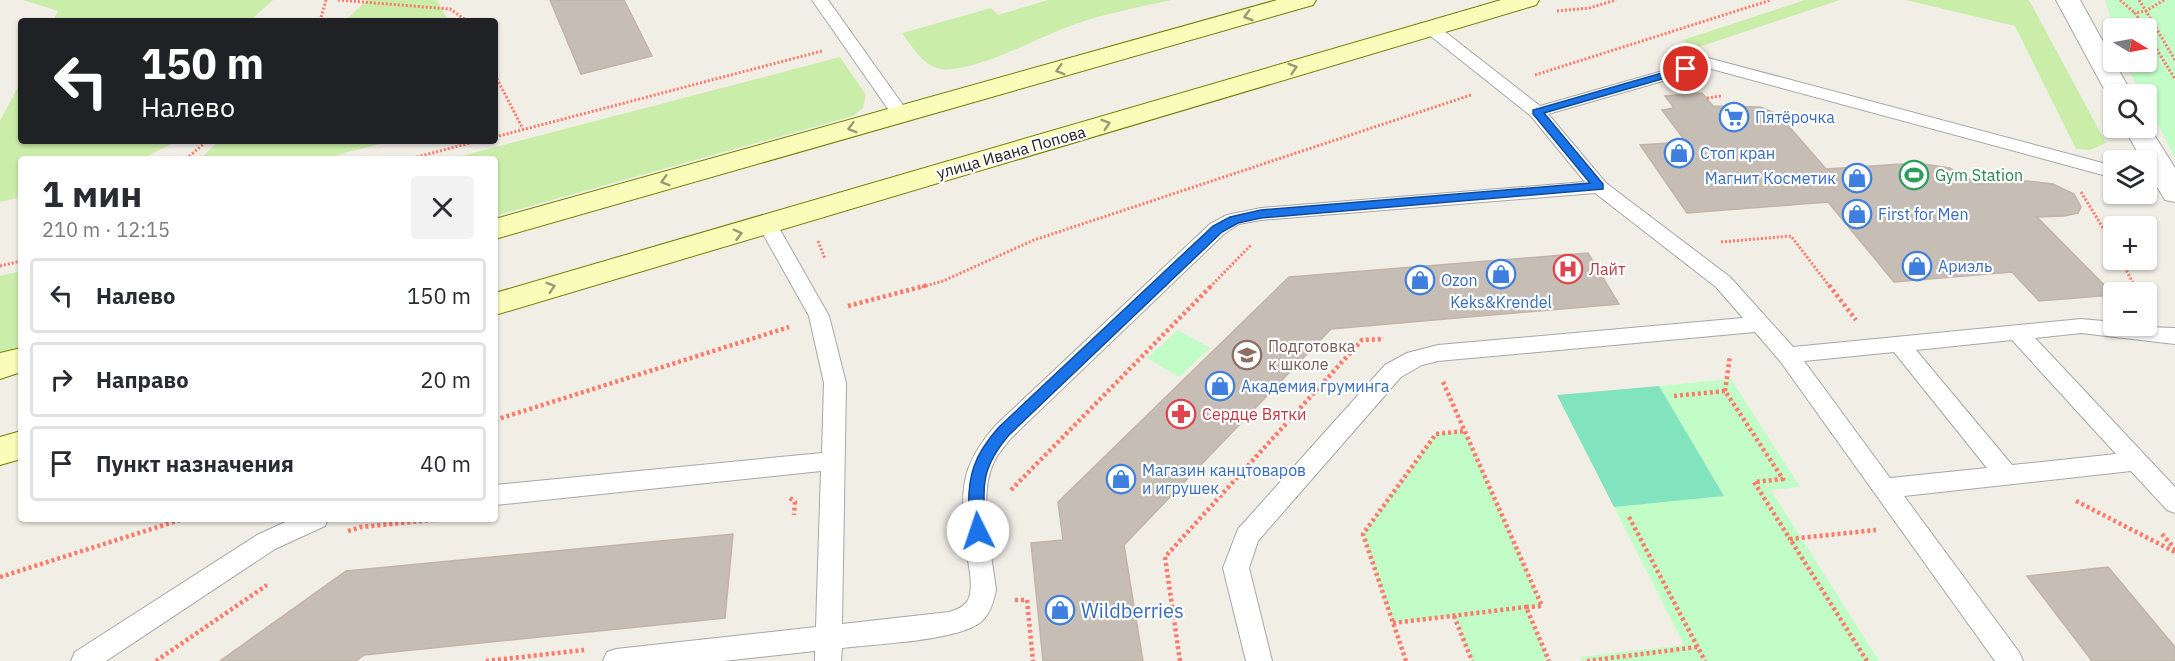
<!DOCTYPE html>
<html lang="ru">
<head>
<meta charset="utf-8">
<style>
  body { margin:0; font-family:"IBM Plex Sans",sans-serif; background:#f2f2f3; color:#2b2b33; height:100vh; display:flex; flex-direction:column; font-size:22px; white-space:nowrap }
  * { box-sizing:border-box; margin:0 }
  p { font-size:20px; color:#7c7c81 }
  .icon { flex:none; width:33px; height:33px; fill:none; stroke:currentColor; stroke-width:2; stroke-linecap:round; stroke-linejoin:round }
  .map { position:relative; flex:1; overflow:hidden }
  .sheet { position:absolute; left:18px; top:156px; width:480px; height:366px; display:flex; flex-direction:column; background:#fff; border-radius:6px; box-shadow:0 2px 4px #0004 }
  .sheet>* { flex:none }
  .top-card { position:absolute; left:18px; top:18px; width:480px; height:126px; border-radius:6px; box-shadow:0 2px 4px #0004; background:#202124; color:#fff; overflow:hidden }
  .needle { width:39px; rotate:100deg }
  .fabs { position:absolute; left:2103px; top:18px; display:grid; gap:12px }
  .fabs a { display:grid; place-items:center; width:54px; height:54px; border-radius:6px; background:#fff; box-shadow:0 2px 4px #0004; font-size:30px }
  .pin { position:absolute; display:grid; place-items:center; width:51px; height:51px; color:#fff; margin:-26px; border:3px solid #fff; border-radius:50%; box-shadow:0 2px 6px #0007 }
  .me { position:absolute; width:66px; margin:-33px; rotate:356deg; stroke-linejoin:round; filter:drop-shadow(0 0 4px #0008) }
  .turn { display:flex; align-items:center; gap:21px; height:126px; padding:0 24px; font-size:27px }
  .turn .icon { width:78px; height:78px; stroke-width:2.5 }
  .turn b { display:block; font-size:42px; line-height:51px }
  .round { display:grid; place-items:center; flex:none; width:63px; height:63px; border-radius:6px; background:#f2f2f3 }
  .headline { display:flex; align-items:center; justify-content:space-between; height:102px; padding:0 24px }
  h1 { font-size:36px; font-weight:700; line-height:45px }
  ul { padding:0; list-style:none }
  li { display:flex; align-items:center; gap:18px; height:75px; margin:0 12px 9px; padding:0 12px; border:3px solid #e1e1e2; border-radius:6px }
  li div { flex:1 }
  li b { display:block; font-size:22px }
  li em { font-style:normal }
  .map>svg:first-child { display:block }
  .grass { fill:#cbedaa }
  .park { fill:#c2fcc7 }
  .pitch { fill:#81e4be }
  .building { fill:#c6bdb5; stroke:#c4b4a8; stroke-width:1.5 }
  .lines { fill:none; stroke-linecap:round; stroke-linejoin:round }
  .lane-casing { stroke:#a7a7a7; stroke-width:2 }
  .street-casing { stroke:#a7a7a7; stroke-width:2 }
  .secondary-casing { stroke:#707f00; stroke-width:2 }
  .path-far1 { stroke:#ff7a6a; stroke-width:3; stroke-dasharray:2 2; stroke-linecap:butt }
  .path { stroke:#ff7a6a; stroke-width:4.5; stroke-dasharray:3 3; stroke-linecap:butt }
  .lane { fill:#fff; fill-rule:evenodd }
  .street { fill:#fff; fill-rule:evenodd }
  .secondary { fill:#f9fdb9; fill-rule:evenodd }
  .oneway { stroke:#979a74 }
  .route { fill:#1a73e8; stroke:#114b97; stroke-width:1.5 }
  .labels { text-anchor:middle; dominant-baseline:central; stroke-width:4.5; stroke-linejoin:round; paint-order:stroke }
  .shop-label { font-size:16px; fill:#366cbe; stroke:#fff; text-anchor:start }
  .street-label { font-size:16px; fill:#202020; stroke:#fff }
  .leisure-label { font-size:16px; fill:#27864d; stroke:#fff; text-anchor:start }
  .health-label { font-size:16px; fill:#be3a42; stroke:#fff; text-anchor:start }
  .education-label { font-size:16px; fill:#785e54; stroke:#fff; text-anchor:start }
  .near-shop-label { font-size:20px; fill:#366cbe; stroke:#fff; text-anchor:start }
</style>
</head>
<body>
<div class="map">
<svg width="2175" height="661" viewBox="0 0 2175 661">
  <rect width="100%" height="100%" fill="#f1eee6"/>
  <path class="grass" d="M23 0H273L250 21H53L58 11Z
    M367 0H437L448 21H345Z
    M1048 0H1172C1138 7 1103 14 1070 26 1039 37 967 77 937 68 921 63 912 46 902 33L991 8 998 15Z
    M1805 0H1840L1696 48 1683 40Z
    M1906 0H2029L2106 143 2090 150 2076 149 2015 26Z
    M840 57 866 95 863 108 853 116 495 216V159H450Z
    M21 81V141H177L142 159H21V197L0 202V121Z
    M219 141H391L322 159H200Z
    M21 271V348L0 354V276Z"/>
  <path class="park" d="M2105 0H2175V158L2147 102 2146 94H2142L2124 62H2146V28H2114Z
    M1178 330 1210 348 1179 377 1147 358Z
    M1731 379 1800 487 1771 490 1879 661H1582L1580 657 1684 645 1614 507 1724 496 1659 386Z
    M1465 431 1542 606 1526 608 1549 661H1472L1454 616 1393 623 1363 534 1436 434Z"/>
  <path class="pitch" d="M1659 386 1724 496 1614 507 1557 395Z"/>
  <path class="building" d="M550 0H624L652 56 581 74Z
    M1702 93 1713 106 1760 107 1778 114 1826 169 1917 163 1950 168 1978 184 2028 181 2053 184 2074 194 2081 207 2078 213 2064 216 2037 217 2114 295 2039 301 2012 272 1894 282 1828 202 1687 213 1640 145 1686 142 1662 110 1674 108 1665 96Z
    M1588 253 1619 304 1331 329 1124 545 1143 661H1043L1031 543 1063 540 1058 502 1289 277Z
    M733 534 725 618 364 655 356 661H220L346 571Z
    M2108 567 2175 647V661H2092L2027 576Z"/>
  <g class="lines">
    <g class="lane-casing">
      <path id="lane" d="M812 0H828L910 115 907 119H895Z
        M1429 22 1435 24 1540 106 1708 58 2114 166V178L1708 68 1548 114 1606 183 1730 277 1793 347 2081 319 2114 322V326L2175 328V344L2081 333 2035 338 2175 487V513L2167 510 2131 471 1904 496 2019 652 2023 661H1995L1780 361 1755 332 1438 361 1422 365 1401 377 1258 541 1249 568 1272 661H1246L1223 568 1238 529 1385 365 1407 353 1438 345 1743 318 1716 287 1595 193 1261 220 1239 224 1224 234 1012 437C1005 446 997 454 993 464 978 497 992 555 996 590 994 600 991 612 983 620 963 641 873 644 842 648L841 661H815V651L723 661H603L607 652 616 649 816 627 821 471 495 505V485L822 453 824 383 809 316 758 225 761 221 768 219 775 221 829 316 846 383 842 624 949 612C956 610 964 607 968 600 975 586 967 561 966 545 964 524 961 502 965 481 969 459 982 441 996 425L1210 224 1227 215 1261 208 1585 182 1531 116 1423 30 1421 27ZM2012 340 2116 454 2012 465 1916 350ZM1894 352 1987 468 1890 478 1804 361Z
        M2146 174 2175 181V191L2146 186Z
        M292 519H328L325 526 275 549 106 661H71L75 652 257 535Z"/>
    </g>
    <g class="street-casing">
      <path id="street" d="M2056 0H2080L2132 94H2114V101L2110 100Z
        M2146 122 2175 168V202L2165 200 2146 168V160H2142L2124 128H2146Z"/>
    </g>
    <g class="secondary-casing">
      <path id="secondary" d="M1277 0H1316L1313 5 495 239V219Z
        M1501 0H1539L1536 5 495 315V293Z
        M21 348V372L0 379V353Z
        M21 431V459L0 465V437Z"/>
    </g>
    <path class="path-far1" d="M338 0 450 9 467 21
      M2120 0 2135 13
      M2139 0 2146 11 2135 13 2145 28
      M2164 0 2146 11 2175 60
      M1557 11 1589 8 1616 0
      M320 21 326 0
      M2146 32 2175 79
      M495 75 523 129
      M1535 75 1771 0
      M1707 98 1721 96
      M495 137 822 51
      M186 159 207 141
      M409 159 478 141
      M2081 192 2114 246
      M818 241 825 259
      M1721 242 1791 236 1830 287
      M2121 260 2135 287
      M0 266 21 261
      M922 287 943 281 1034 240 1471 95
      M1210 287 1251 245"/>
    <path class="path" d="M1829 285 1856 320
      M2134 285 2138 292
      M848 306 928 285
      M1443 382 1542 606 1526 607 1549 661
      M1725 391 1730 356
      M1674 396 1725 391 1783 479 1754 482 1790 539
      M495 420 789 327
      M1011 490 1212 285
      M790 498 795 502 794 515
      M2076 501 2175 552
      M1629 517 1705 661
      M348 531 361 527 442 519
      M2162 534 2175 549
      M0 577 183 519
      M1015 600H1027L1033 661
      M1454 616 1472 661
      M1393 623 1526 607
      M156 661 267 585
      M486 661 584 650
      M1180 661 1165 557 1362 340 1384 339
      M1406 661 1363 534 1436 434 1465 431
      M1587 661 1697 647
      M1867 661 1790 539 1876 530"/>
    <use href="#lane" class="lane"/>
    <use href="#street" class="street"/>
    <use href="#secondary" class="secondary"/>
  </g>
  <defs><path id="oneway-chevron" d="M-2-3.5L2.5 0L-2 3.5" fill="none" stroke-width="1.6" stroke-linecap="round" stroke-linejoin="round" transform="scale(1.5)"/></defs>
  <g class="oneway">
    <use href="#oneway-chevron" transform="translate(1248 16) rotate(164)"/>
    <use href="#oneway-chevron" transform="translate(1293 68) rotate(-17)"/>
    <use href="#oneway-chevron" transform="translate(1060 70) rotate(164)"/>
    <use href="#oneway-chevron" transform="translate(1106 124) rotate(-17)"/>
    <use href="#oneway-chevron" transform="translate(852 128) rotate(164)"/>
    <use href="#oneway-chevron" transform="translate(665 181) rotate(164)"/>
    <use href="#oneway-chevron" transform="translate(738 234) rotate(-15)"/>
    <use href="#oneway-chevron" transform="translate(551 287) rotate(-17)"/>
  </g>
  <path class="route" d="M1686 66 1690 67V71L1544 113 1603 184V189L1261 218 1238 223 1222 232 1009 435C979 470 983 488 986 531L984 536 978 538 973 536C969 529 970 521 969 513 967 476 974 455 999 427L1213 226 1230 217 1261 210 1590 183 1533 114V110Z"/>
  <defs>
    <g id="supermarket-ring" transform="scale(1.5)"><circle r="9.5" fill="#fff" stroke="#3f7fe0" stroke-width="1.5"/><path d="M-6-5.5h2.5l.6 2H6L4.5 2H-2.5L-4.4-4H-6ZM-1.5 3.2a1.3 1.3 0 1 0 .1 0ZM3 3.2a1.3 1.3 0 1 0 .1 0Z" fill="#3f7fe0"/></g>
    <g id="shop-ring" transform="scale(1.5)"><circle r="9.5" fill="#fff" stroke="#3f7fe0" stroke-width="1.5"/><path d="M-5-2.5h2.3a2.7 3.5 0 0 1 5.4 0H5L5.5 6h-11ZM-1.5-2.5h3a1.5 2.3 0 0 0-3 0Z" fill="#3f7fe0"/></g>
    <g id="stadium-ring" transform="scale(1.5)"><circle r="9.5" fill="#fff" stroke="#2e9e5b" stroke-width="1.5"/><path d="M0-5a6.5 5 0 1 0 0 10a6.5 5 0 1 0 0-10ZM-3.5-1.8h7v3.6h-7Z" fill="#2e9e5b"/></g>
    <g id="hospital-ring" transform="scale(1.5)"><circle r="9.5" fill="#fff" stroke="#e0444e" stroke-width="1.5"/><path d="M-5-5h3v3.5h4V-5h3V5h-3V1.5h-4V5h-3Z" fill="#e0444e"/></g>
    <g id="school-ring" transform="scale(1.5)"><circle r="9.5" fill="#fff" stroke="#8d6e63" stroke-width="1.5"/><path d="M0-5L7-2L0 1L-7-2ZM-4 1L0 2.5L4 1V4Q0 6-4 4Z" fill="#8d6e63"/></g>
    <g id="pharmacy-ring" transform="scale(1.5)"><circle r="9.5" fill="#fff" stroke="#e0444e" stroke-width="1.5"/><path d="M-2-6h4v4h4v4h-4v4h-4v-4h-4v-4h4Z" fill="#e0444e"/></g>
  </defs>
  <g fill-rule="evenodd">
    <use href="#supermarket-ring" x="1734" y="117"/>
    <use href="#shop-ring" x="1679" y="153"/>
    <use href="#stadium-ring" x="1914" y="175"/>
    <use href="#shop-ring" x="1857" y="178"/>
    <use href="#shop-ring" x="1857" y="214"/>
    <use href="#shop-ring" x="1917" y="266"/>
    <use href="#hospital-ring" x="1568" y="269"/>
    <use href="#shop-ring" x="1501" y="274"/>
    <use href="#shop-ring" x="1420" y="280"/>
    <use href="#school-ring" x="1247" y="355"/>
    <use href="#shop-ring" x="1220" y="386"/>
    <use href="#pharmacy-ring" x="1181" y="414"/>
    <use href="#shop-ring" x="1121" y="479"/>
    <use href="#shop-ring" x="1060" y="610"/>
  </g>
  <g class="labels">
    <g class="shop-label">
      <text x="1755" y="117">Пятёрочка</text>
      <text x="1700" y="153">Стоп кран</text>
      <text x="1836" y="178" text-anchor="end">Магнит Косметик</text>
      <text x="1878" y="214">First for Men</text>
      <text x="1938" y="266">Ариэль</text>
      <text x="1441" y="280">Ozon</text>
      <text x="1501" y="302" text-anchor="middle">Keks&amp;Krendel</text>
      <text x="1241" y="386">Академия груминга</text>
      <text x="1142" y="470">Магазин канцтоваров<tspan x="1142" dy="18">и игрушек</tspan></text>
    </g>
    <g class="street-label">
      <text transform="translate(1011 152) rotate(-16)">улица Ивана Попова</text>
    </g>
    <g class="leisure-label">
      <text x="1935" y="175">Gym Station</text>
    </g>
    <g class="health-label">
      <text x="1589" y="269">Лайт</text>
      <text x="1202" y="414">Сердце Вятки</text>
    </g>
    <g class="education-label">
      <text x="1268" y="346">Подготовка<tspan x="1268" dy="18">к школе</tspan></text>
    </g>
    <g class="near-shop-label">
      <text x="1081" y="610">Wildberries</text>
    </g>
  </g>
</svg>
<div class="fabs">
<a><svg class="needle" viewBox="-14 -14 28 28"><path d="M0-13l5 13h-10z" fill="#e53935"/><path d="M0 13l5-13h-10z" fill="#7c7c81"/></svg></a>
<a><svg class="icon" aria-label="search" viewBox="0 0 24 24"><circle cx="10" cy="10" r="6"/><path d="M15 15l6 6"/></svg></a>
<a><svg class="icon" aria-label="layers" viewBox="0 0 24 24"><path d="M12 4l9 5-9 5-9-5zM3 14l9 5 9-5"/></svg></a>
<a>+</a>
<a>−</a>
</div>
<div class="pin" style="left:1686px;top:69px;background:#d93025"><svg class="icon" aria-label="arrive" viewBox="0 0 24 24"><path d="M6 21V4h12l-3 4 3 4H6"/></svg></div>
<svg class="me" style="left:978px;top:531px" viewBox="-20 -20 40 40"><circle r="19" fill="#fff"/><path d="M0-13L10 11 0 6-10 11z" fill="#1a73e8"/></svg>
<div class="top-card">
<div class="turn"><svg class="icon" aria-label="left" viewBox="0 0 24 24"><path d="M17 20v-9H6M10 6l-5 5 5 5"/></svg><div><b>150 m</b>Налево</div></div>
</div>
<section class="sheet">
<div class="headline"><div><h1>1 мин</h1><p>210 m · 12:15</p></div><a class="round"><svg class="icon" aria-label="close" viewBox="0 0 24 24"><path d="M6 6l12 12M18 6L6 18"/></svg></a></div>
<ul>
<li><svg class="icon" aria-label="left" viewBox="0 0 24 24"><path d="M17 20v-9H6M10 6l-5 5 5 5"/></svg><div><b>Налево</b></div><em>150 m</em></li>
<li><svg class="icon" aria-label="right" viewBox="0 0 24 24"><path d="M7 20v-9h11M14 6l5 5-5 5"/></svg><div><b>Направо</b></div><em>20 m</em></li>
<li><svg class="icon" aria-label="arrive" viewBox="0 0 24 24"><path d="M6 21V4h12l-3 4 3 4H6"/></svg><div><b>Пункт назначения</b></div><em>40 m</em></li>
</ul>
</section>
</div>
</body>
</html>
